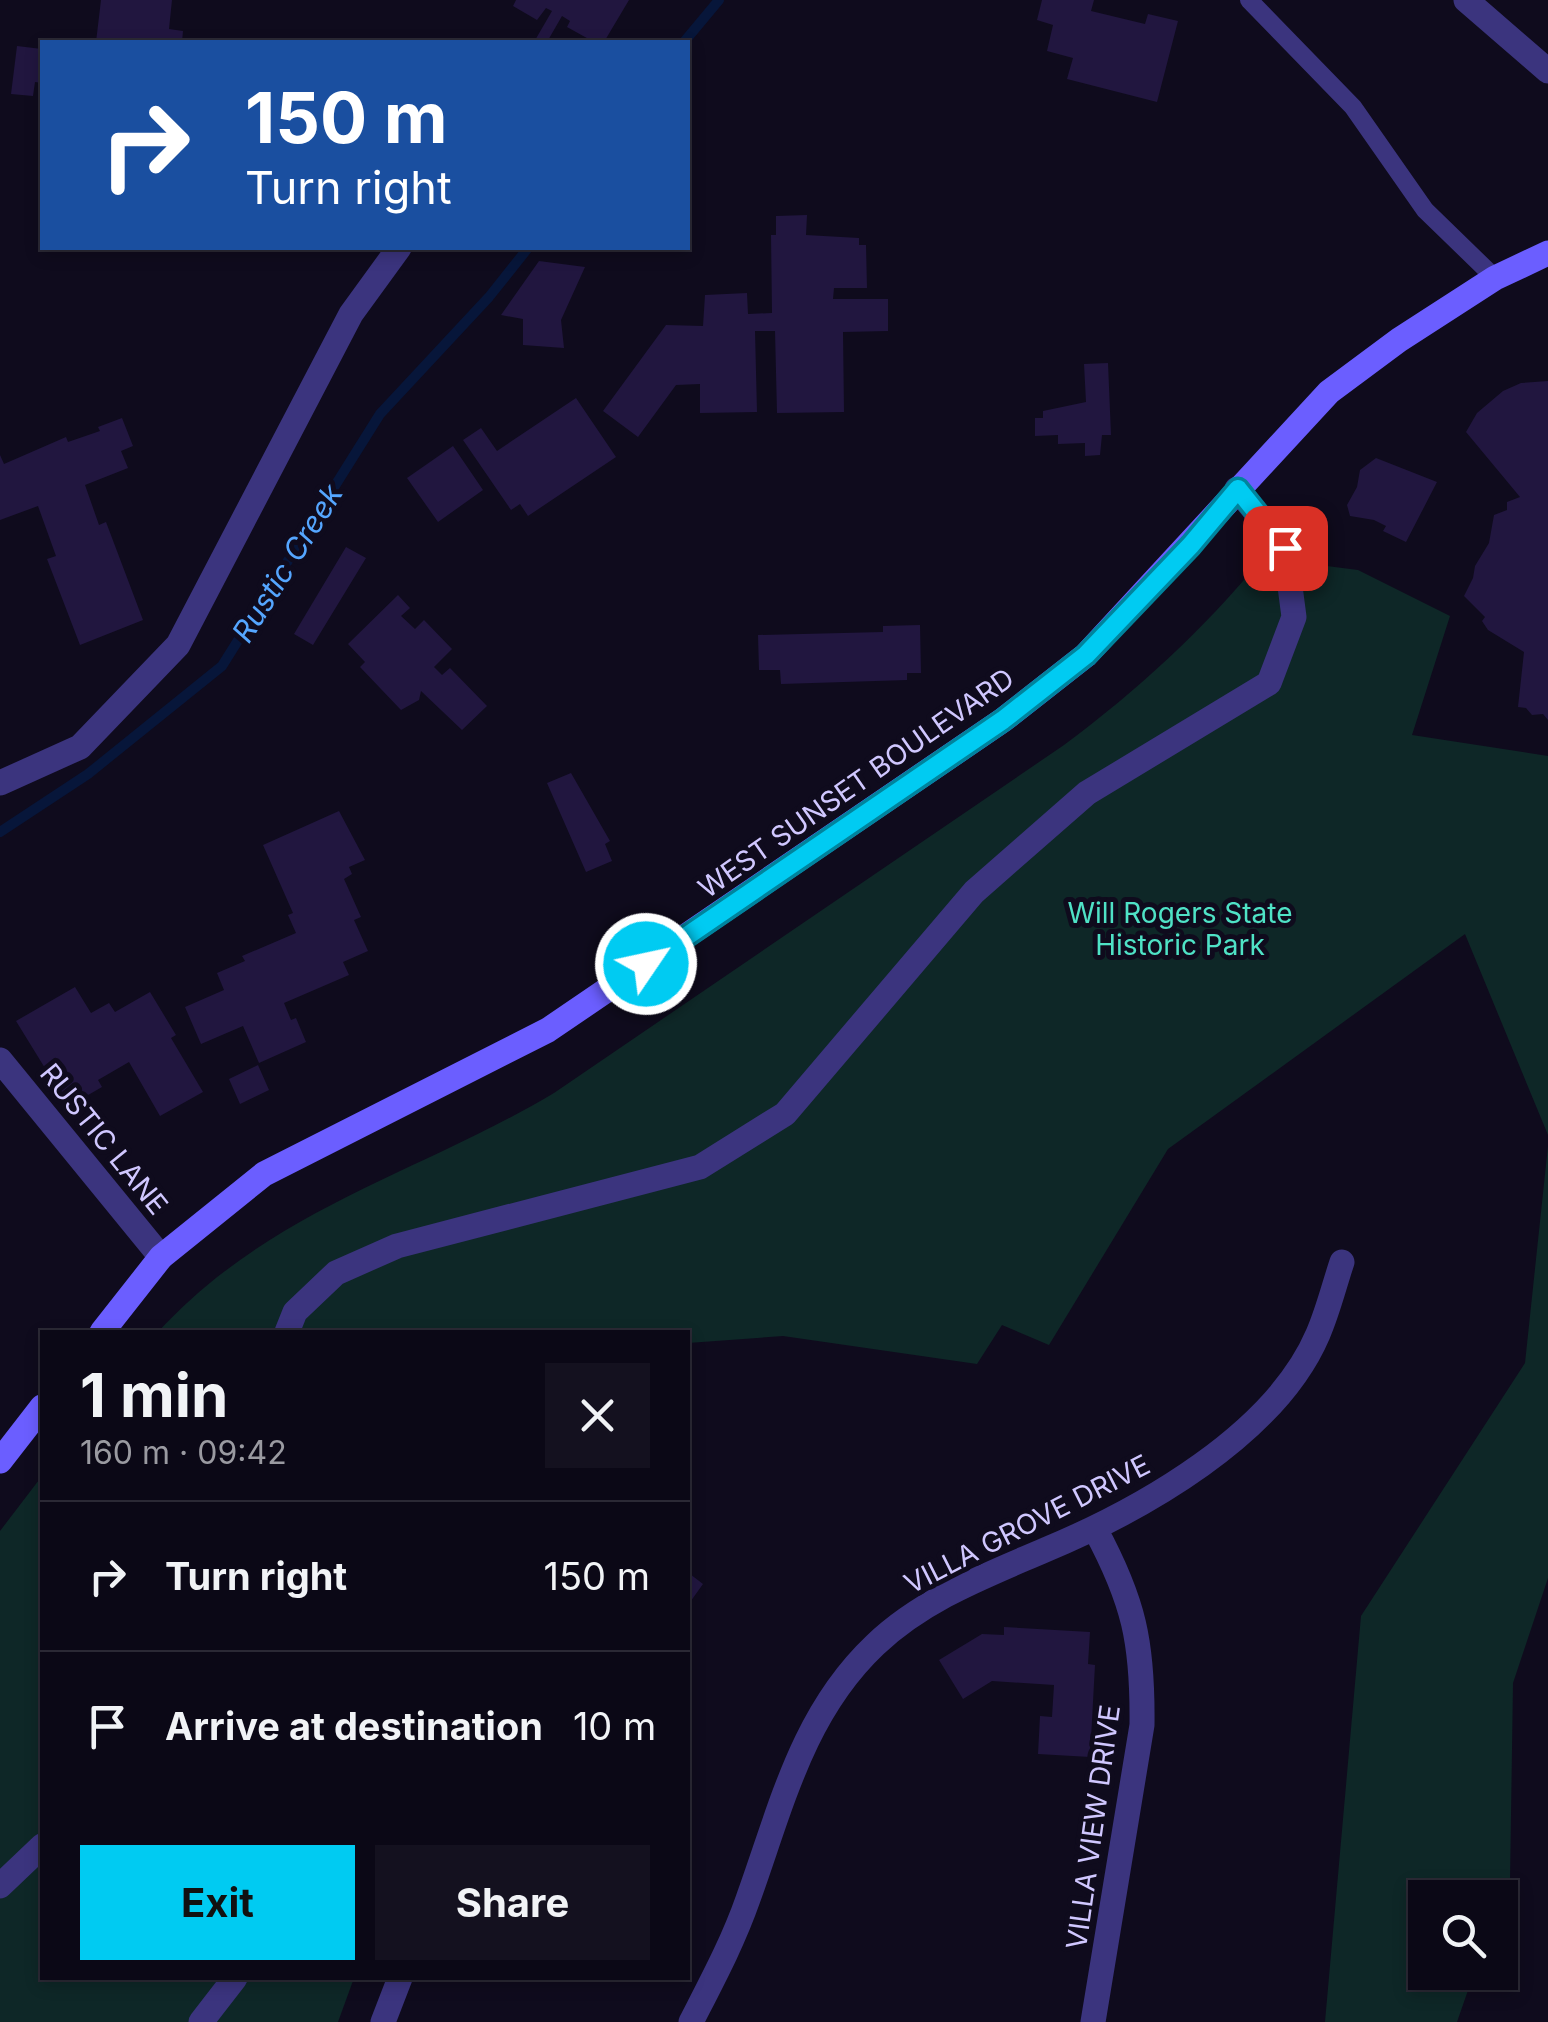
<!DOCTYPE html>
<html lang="en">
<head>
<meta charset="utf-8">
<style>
  body { margin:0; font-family:Inter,sans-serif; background:#14111f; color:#f1f3f6; height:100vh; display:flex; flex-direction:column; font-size:38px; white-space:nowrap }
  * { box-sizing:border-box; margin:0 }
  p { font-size:32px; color:#9a9aa1 }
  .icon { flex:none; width:55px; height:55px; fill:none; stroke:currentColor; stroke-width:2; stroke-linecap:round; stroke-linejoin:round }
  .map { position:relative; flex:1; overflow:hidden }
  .sheet { position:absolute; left:40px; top:1330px; width:650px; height:650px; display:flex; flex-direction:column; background:#0b0816; border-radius:0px; box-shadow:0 5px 15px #0003,0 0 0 2px #2b2935 }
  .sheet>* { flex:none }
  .banner { position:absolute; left:40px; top:40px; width:650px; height:210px; border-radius:0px; box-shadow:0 5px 15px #0003,0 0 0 2px #2b2935; background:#1a4fa0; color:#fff; overflow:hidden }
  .tools { position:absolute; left:1408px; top:1880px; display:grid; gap:20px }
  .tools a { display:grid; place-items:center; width:110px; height:110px; border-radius:0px; background:#0b0816; box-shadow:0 5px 15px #0003,0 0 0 2px #2b2935; font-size:50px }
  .pin { position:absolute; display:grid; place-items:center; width:85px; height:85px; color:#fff; margin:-42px; border-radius:20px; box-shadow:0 5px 15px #0006 }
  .me { position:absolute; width:110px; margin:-55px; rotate:56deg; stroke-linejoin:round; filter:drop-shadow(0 0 8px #0008) }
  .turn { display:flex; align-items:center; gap:35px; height:210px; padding:0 40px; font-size:45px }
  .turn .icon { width:130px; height:130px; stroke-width:2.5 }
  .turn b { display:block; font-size:70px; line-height:85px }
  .round { display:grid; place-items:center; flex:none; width:105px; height:105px; border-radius:0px; background:#14111f }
  .overview { display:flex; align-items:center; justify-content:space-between; height:170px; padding:0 40px }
  h1 { font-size:60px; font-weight:700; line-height:75px }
  .cta { display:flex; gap:20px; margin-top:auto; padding:20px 40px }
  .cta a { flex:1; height:115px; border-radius:0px; background:#00cbf2; color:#111; font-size:40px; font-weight:700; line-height:115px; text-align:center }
  .cta a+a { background:#14111f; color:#f1f3f6 }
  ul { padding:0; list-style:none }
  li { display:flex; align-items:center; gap:30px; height:150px; padding:0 40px; border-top:2px solid #2b2935 }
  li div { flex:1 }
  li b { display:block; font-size:38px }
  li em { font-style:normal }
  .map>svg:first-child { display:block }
  .green { fill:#0e2727 }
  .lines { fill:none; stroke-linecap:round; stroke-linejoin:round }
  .stream { stroke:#07163a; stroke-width:10 }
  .building { fill:#21163f }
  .service { stroke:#3b347e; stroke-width:18 }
  .minor { stroke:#3b347e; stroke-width:25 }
  .secondary { stroke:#6b5eff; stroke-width:25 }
  .route-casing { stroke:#00849d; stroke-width:25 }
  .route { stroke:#00cbf2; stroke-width:18 }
  .labels { text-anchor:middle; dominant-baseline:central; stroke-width:10; stroke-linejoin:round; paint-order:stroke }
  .street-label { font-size:28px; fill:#d0c7ff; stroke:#0f0b1d }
  .park-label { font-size:28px; fill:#4fe2c6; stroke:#0f0b1d }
  .water-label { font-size:30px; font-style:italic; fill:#55a6ff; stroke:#0f0b1d }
</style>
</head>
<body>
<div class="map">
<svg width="1548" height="2022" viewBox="0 0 1548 2022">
  <rect width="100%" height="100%" fill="#0f0b1d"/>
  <path class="green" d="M1299 509 1319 565 1358 570 1450 616 1412 735 1548 756V1135L1465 934 1168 1149 1049 1345 1002 1325 977 1364 783 1336 688 1343V1332H158C271 1209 416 1175 554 1093L1064 745C1138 690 1202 631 1261 560L1313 565 1297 514Z
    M1548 1146V1578L1513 1683 1510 1882 1500 1907V1898H1425V1972L1474 1973 1457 2022H1325L1361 1616 1525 1363Z
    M42 1476V1978H354L338 2022H0V1531Z"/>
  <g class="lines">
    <path class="stream" d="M684 42 719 0
      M0 832 88 774 222 666 380 414 489 297 528 248"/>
  </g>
  <path class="building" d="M101 0H172L169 29 183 31 182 42H96Z
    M516 0H629L604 42H594L567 27 570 21 562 16 547 42H534L552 11 546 8 537 20 513 6Z
    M1042 0H1094L1091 11 1145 24 1148 14 1178 21 1157 102 1067 79 1073 58 1047 51 1053 25 1037 20Z
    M17 46 42 49V83L35 82 33 96 11 94Z
    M807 215 806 235 859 238V245H866L867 288H834L833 299H888V331L843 332 844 412 777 413 775 331H755L757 412 700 413V384L676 385 638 437 603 411 666 325 703 326 705 295 747 293 748 314 772 313 771 235H776V216Z
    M539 261 585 267 561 320 564 348 523 345V319L501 315Z
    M1108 363 1111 435H1102L1100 455 1085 456V443L1058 444V435L1035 436V418H1043V411L1086 402 1084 364Z
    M1548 381V720L1543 714 1532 715 1526 708 1518 707 1524 652 1488 630 1482 621 1485 617 1464 596 1473 578 1475 566 1489 543 1494 515 1507 510V502L1520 497 1466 432 1477 413 1503 391 1521 383Z
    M576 398 616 457 528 516 520 504 511 510 463 440 481 428 497 451Z
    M122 418 133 446 121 451 128 468 85 485 99 525 106 522 143 620 80 645 47 559 56 556 38 506 0 520V455L4 464 66 437 68 442 100 431 98 427Z
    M453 446 483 490 438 522 407 478Z
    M1376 458 1437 482 1406 542 1383 531 1386 526 1374 520 1350 516 1347 505 1357 487 1360 470Z
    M346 547 366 558 313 645 294 634Z
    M398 595 410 608 401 616 415 629 424 620 452 649 434 667 442 675 450 668 487 706 462 730 421 691 419 700 401 710 360 667 365 662 348 644Z
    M920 625 921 673H907V680L781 684 780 670H759L758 635 883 632V626Z
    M571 773 610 841 605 844 612 861 586 872 547 783Z
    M339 811 365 860 349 867 352 874 344 879 361 917 354 920 368 951 343 962 349 975 284 1003 291 1020 296 1018 306 1042 259 1063 243 1026 201 1044 185 1007 224 990 217 973 245 961 242 956 296 933 288 915 293 913 263 845Z
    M75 987 91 1013 109 1003 115 1012 150 992 176 1035 171 1038 203 1092 160 1116 129 1062 98 1080 102 1087 83 1098 78 1090 64 1099 16 1021Z
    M258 1065 269 1090 240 1104 229 1079Z
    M690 1574 703 1584 688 1605V1578Z
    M1004 1627 1090 1632 1088 1664 1095 1665 1090 1757 1038 1754 1040 1716 1052 1717 1054 1685 992 1681 963 1699 939 1660 982 1634 1004 1635Z"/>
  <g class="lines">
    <path class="service" d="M1249 0 1353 107 1425 210 1495 278"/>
    <path class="minor" d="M1466 0 1548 71
      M0 783 80 747 178 645 351 314 399 248
      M0 1060 161 1257
      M287 1332 295 1312 336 1273 397 1246 700 1167 785 1114 974 892 1087 793 1269 683 1294 617 1285 548 1237 489
      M0 1886 42 1846
      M201 2022 235 1978
      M383 2022 400 1978
      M691 2022C712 1981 733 1942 748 1899 781 1808 802 1714 875 1645 923 1599 985 1576 1045 1550 1141 1510 1275 1435 1318 1334 1328 1311 1334 1286 1342 1262
      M1093 2022 1142 1725C1143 1643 1134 1601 1095 1529"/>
    <path class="secondary" d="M102 1332 161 1257 264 1174 548 1030 1003 720 1086 655 1329 392 1399 340 1495 278 1548 253
      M0 1461 42 1407"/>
  </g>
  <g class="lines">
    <g class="route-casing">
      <path id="route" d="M646 964 1003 720 1086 655 1191 545 1238 489 1285 548"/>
    </g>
    <use href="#route" class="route"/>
  </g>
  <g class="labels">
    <g class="street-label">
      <text transform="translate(856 783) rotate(-35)">WEST SUNSET BOULEVARD</text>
      <text transform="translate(104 1139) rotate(51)">RUSTIC LANE</text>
      <text transform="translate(1027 1524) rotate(-27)">VILLA GROVE DRIVE</text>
      <text transform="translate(1093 1827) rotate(-82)">VILLA VIEW DRIVE</text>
    </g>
    <g class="park-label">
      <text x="1180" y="913">Will Rogers State<tspan x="1180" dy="32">Historic Park</tspan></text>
    </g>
    <g class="water-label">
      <text transform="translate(287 563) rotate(-58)">Rustic Creek</text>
    </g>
  </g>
</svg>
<div class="tools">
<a><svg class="icon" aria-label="search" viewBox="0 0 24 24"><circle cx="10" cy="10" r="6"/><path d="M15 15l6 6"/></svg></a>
</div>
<div class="pin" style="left:1285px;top:548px;background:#d93025"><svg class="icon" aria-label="arrive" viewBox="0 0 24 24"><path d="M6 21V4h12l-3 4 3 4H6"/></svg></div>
<svg class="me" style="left:646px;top:964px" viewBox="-20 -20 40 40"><circle r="17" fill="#00cbf2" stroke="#fff" stroke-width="3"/><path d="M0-11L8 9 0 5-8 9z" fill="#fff"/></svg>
<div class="banner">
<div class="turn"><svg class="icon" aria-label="right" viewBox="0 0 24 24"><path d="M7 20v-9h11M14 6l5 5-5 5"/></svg><div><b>150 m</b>Turn right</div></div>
</div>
<section class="sheet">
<div class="overview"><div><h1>1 min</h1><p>160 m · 09:42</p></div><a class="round"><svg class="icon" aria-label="close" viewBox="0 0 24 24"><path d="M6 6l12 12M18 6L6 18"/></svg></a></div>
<ul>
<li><svg class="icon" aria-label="right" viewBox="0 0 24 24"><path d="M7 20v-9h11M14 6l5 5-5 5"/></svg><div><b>Turn right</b></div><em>150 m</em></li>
<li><svg class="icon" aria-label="arrive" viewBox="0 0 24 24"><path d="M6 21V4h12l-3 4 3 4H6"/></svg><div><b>Arrive at destination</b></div><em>10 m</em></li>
</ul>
<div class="cta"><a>Exit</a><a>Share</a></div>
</section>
</div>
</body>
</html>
